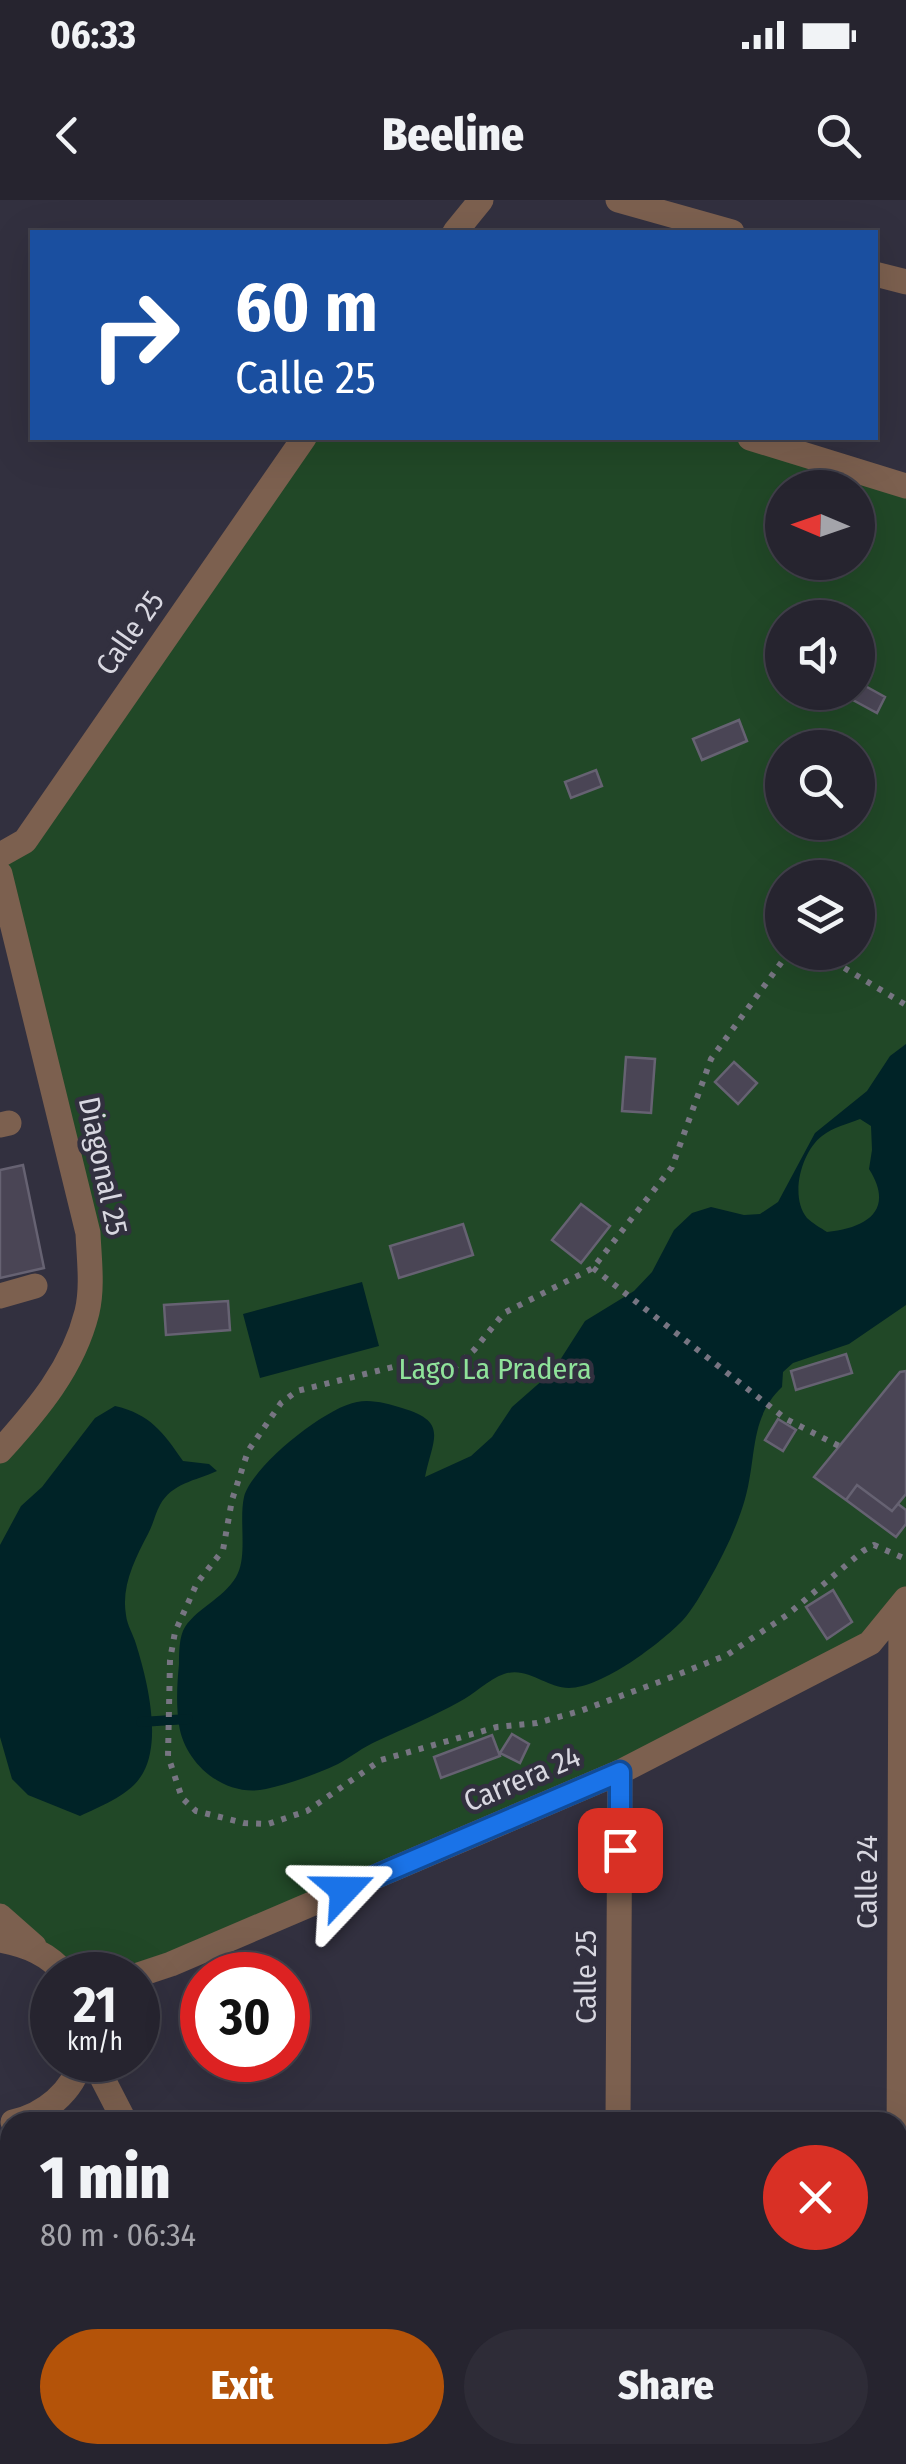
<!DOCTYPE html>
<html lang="en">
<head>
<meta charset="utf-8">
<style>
  body { margin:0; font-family:"Fira Sans Condensed",sans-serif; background:#2e2c37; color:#f1f3f6; height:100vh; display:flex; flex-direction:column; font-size:38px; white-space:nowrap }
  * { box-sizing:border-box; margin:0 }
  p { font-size:32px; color:#a4a4aa }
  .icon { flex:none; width:55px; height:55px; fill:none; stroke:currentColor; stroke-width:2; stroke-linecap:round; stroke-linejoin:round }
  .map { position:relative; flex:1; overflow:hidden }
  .details { position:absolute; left:0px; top:1912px; width:908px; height:352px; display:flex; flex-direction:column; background:#26242f; border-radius:30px 30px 0 0; box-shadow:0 10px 40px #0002,0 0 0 2px #42414b }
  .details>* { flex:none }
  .hud { position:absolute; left:30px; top:30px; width:848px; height:210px; border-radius:0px; box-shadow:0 10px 40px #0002,0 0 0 2px #42414b; background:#1a4fa0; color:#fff; overflow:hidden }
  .needle { width:65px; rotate:272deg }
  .buttons { position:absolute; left:765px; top:270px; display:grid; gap:20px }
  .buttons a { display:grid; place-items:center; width:110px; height:110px; border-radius:50%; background:#26242f; box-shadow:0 10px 40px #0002,0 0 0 2px #42414b; font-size:50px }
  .speed { position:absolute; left:30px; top:1752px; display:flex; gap:20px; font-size:50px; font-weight:700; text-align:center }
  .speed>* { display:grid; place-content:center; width:130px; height:130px; border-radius:50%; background:#26242f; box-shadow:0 10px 40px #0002,0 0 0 2px #42414b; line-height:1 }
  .speed small { font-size:25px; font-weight:400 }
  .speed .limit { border:15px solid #d22; background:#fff; color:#111 }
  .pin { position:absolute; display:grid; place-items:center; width:85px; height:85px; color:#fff; margin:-42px; border-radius:20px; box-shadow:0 5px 15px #0006 }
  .me { position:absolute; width:110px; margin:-55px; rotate:67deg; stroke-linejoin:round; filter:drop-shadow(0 0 8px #0008) }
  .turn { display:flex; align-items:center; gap:35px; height:210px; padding:0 40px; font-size:45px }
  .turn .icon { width:130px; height:130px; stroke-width:2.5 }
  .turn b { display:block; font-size:70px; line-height:85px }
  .round { display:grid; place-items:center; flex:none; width:105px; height:105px; border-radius:52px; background:#2e2c37 }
  .summary { display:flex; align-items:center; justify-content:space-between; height:170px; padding:0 40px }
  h1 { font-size:60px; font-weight:800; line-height:75px }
  .primary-button { display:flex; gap:20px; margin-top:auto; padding:20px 40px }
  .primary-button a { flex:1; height:115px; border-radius:60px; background:#b45309; color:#fff; font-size:40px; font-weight:800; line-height:115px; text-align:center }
  .primary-button a+a { background:#2e2c37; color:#f1f3f6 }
  .status { display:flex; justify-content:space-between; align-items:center; height:70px; padding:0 50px; background:#26242f; direction:ltr }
  .status svg { height:28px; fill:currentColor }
  header { display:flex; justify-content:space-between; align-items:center; height:130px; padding:0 40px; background:#26242f; font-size:45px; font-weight:800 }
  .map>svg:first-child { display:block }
  .green { fill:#214827; fill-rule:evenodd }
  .water { fill:#002327; fill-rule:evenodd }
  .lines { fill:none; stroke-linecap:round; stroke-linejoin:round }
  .stream { stroke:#002327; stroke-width:10 }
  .building { fill:#4a4555; stroke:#666272; stroke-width:2.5 }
  .path { stroke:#777582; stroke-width:6; stroke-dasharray:5 8; stroke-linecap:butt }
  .minor { stroke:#7c604f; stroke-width:25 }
  .route-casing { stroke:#114b97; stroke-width:25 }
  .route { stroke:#1a73e8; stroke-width:18 }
  .labels { text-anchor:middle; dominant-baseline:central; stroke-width:9; stroke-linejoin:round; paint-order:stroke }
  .street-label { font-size:30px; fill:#d8d7e0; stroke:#32303f }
  .park-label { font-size:30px; fill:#8fe29a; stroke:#32303f }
</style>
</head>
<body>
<div class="status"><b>06:33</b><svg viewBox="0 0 49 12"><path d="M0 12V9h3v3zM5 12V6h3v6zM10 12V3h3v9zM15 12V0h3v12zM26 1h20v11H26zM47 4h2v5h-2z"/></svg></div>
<header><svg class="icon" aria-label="back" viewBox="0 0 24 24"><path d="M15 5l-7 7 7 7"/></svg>Beeline<svg class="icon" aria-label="search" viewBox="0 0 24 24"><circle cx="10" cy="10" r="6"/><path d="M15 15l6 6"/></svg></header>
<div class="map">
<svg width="906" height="2264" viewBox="0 0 906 2264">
  <rect width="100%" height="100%" fill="#32303f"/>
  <path class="green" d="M304 238H750L906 286V1399L870 1443 620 1572 138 1775H66L0 1716V1251L50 1195 90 1069 0 674ZM782 288H858V362H782ZM782 418H858V492H782ZM782 548H858V622H782ZM782 678H858V752H782Z"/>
  <path class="water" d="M906 844V1105L849 1144 793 1163 783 1172 782 1187C749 1218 757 1257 745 1299 737 1327 723 1356 708 1382 701 1394 693 1409 683 1420 661 1443 602 1488 569 1488 546 1488 528 1466 504 1474 489 1479 473 1495 459 1502 432 1517 405 1528 377 1541 363 1547 351 1557 338 1564 317 1574 289 1584 266 1589 226 1598 185 1565 179 1525 176 1505 177 1484 179 1464 179 1454 179 1436 185 1427 198 1407 228 1396 238 1373 247 1353 239 1319 244 1297 252 1266 326 1207 357 1202 372 1199 388 1204 402 1208 450 1222 432 1240 425 1277L471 1256 492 1237 512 1207 553 1171 585 1121 634 1091 652 1072 674 1030 692 1013 711 1007 744 1015 760 1014 778 1002 815 933 867 891 890 856ZM860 919 871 926 872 950 869 969C895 1010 867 1028 827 1032 821 1028 812 1023 807 1018 789 996 802 951 822 936 833 927 848 924 860 919Z
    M362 1082 379 1146 260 1178 243 1114Z
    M115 1206C150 1214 163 1232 183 1261L209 1264 217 1271C195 1281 172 1283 160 1305 155 1314 153 1325 148 1334 135 1359 121 1386 126 1415 127 1425 133 1434 136 1444 147 1479 162 1539 143 1573 131 1595 101 1606 80 1616L28 1595 12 1579 0 1537V1345L21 1306 42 1287 95 1218Z"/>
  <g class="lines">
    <path class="stream" d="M141 1522 188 1519"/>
  </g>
  <path class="building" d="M858 482 885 497 877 513 838 492H858Z
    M739 520 747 541 702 560 693 539Z
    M596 570 602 586 571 598 565 582Z
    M626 857 655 859 651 913 622 911Z
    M734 862 757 883 738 904 715 882Z
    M23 965 44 1068 0 1078V970Z
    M581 1004 610 1026 581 1063 552 1040Z
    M463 1024 473 1055 399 1078 390 1046Z
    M228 1101 230 1130 166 1135 164 1105Z
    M846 1154 852 1173 796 1190 791 1171Z
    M906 1171V1294L892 1311 857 1285 846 1300 814 1277 900 1172Z
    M778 1219 796 1230 783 1251 765 1240Z
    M857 1285 892 1311 898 1304 906 1310V1324L896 1337 846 1300Z
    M833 1390 852 1422 827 1439 806 1407Z
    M512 1534 529 1544 520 1563 500 1553Z
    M492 1535 500 1556 441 1578 434 1557Z"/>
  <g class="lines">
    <path class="path" d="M789 752 711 859 672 967 593 1068 504 1113 474 1150 455 1167H393L297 1191 281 1203 248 1251 232 1300 223 1350 197 1383 175 1432 170 1460 168 1556 182 1598 196 1611 244 1623 268 1624 307 1611 381 1560 497 1527 537 1523 580 1511 659 1482 727 1455 787 1415 863 1351 874 1345 906 1359
      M809 752 831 760 906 805
      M593 1068 786 1219 839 1246"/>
    <path class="minor" d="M618 0 732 32
      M455 32 481 0
      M875 74 906 82
      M750 238 906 286
      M0 655 25 641 304 238
      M0 674 88 1033C89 1058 93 1087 87 1112 73 1168 37 1210 0 1251
      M0 925 9 923
      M0 1096 35 1086
      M0 1716 34 1746
      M0 1740C27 1745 49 1754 66 1775
      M138 1775 171 1764 620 1572 870 1443 906 1399
      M93 1860 125 1922
      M13 1922C44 1915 73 1892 81 1860
      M618 1922 620 1572
      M899 1956 901 1409
      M0 1969 4 1987
      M898 1988 906 1989
      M898 2098 906 2090
      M253 2255 261 2264
      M5 2264 10 2242
      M307 2264 317 2255
      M721 2264 731 2255"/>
  </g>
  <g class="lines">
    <g class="route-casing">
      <path id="route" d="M344 1690 620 1572V1650"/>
    </g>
    <use href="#route" class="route"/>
  </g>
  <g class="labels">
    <g class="street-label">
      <text transform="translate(130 433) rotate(-55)">Calle 25</text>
      <text transform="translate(103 966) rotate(78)">Diagonal 25</text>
      <text transform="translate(522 1579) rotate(-23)">Carrera 24</text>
      <text transform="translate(867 1682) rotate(-90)">Calle 24</text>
      <text transform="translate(586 1777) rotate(-90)">Calle 25</text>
    </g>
    <g class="park-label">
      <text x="495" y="1169">Lago La Pradera</text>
    </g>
  </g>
</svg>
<div class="buttons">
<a><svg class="needle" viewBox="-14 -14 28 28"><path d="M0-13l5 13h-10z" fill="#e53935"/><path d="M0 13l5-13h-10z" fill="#a4a4aa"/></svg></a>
<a><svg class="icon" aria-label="sound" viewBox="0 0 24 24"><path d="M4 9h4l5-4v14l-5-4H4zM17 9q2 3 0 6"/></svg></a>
<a><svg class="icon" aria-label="search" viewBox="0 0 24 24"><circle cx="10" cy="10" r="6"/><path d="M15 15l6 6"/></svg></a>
<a><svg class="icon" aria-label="layers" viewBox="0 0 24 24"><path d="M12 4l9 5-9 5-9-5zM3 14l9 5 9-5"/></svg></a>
</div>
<div class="speed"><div>21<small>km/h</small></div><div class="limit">30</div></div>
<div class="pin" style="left:620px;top:1650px;background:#d93025"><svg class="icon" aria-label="arrive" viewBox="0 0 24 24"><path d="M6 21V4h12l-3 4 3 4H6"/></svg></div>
<svg class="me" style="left:344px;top:1690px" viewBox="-20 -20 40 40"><path d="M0-17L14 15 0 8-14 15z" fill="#1a73e8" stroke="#fff" stroke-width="4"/></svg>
<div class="hud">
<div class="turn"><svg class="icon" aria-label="right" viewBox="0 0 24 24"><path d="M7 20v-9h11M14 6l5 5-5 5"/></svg><div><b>60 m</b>Calle 25</div></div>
</div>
<section class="details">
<div class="summary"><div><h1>1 min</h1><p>80 m · 06:34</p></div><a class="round" style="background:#d93025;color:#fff"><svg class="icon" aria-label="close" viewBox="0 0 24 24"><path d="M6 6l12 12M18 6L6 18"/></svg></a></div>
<div class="primary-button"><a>Exit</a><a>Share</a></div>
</section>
</div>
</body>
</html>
